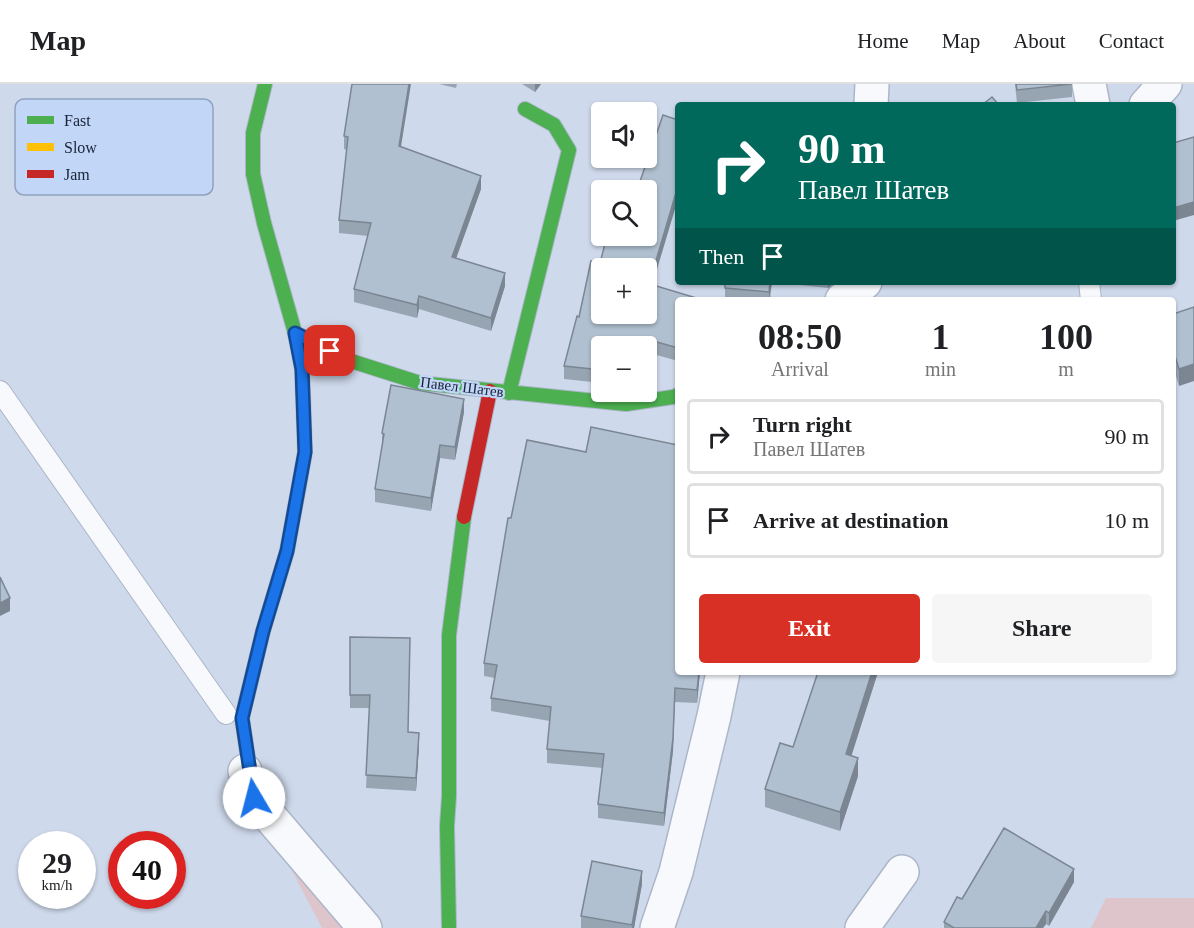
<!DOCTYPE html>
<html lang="en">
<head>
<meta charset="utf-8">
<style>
  body { margin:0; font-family:"Times New Roman",serif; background:#f6f6f6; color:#202124; height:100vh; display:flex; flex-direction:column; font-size:22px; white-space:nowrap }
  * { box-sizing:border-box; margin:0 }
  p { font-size:20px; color:#757577 }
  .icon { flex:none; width:33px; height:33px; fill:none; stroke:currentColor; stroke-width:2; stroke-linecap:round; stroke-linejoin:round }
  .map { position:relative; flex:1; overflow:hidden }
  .side { position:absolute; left:675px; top:213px; width:501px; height:378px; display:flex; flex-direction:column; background:#fff; border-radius:6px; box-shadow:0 2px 4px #0004 }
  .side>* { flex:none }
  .guide { position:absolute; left:675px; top:18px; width:501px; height:183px; border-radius:6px; box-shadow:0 2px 4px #0004; background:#00695c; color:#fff; overflow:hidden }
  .buttons { position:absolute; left:591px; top:18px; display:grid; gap:12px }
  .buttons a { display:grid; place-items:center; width:66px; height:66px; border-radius:6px; background:#fff; box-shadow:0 2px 4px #0004; font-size:30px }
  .speed { position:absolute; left:18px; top:747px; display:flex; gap:12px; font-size:30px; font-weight:700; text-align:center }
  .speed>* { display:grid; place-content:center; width:78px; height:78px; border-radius:50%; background:#fff; box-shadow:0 2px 4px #0004; line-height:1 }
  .speed small { font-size:15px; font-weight:400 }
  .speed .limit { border:9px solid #d22; background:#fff; color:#111 }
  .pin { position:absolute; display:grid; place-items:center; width:51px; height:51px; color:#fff; margin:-26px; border-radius:12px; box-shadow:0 3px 9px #0006 }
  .me { position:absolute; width:66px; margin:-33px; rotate:352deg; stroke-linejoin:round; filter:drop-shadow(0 0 4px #0008) }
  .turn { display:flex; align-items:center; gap:21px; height:126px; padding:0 24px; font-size:27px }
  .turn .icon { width:78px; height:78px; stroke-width:2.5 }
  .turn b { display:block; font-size:42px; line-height:51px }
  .then { display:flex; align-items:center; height:57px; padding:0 24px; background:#0003; gap:12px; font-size:22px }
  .eta { display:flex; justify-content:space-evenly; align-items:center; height:102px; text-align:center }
  .eta b { font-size:36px; font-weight:700; line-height:42px }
  .cta { display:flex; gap:12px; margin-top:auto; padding:12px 24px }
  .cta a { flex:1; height:69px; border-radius:6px; background:#d93025; color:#fff; font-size:24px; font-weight:700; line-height:69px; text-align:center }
  .cta a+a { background:#f6f6f6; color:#202124 }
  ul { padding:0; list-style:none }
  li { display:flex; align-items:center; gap:18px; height:75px; margin:0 12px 9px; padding:0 12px; border:3px solid #e0e0e0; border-radius:6px }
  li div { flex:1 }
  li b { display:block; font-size:22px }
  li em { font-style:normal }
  header { display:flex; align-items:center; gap:36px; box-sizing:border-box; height:84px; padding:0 30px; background:#fff; border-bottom:2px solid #e0e0e0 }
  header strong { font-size:28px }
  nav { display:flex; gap:33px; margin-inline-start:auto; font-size:21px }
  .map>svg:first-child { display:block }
  .green { fill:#dec4cb }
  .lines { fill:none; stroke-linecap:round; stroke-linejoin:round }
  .lane-casing { stroke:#acb6c8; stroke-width:22 }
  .street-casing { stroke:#acb6c8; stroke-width:36 }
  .fast-casing { stroke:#acb6c8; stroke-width:16 }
  .slow-casing { stroke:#acb6c8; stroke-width:16 }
  .jam-casing { stroke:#acb6c8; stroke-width:16 }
  .lane { stroke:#f8f9fc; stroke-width:20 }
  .street { stroke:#f8f9fc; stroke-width:33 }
  .fast { stroke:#4caf50; stroke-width:14 }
  .slow { stroke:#ffc107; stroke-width:14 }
  .jam { stroke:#c62828; stroke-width:14 }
  .wall { fill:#97a5b3 }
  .shaded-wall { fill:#7b8692 }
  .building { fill:#b0c0d0; stroke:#7b8692; stroke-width:1.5; fill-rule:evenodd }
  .route-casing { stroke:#114b97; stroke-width:15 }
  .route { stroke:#1a73e8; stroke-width:10 }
  .labels { text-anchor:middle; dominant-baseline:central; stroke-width:4.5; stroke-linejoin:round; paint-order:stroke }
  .street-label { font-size:15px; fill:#182438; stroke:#c2d6f7 }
  .key { fill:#c2d6f7; stroke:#8fa1be; stroke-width:1.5 }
  .key-label { font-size:16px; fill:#182438 }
</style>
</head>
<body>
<header>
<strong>Map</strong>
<nav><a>Home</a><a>Map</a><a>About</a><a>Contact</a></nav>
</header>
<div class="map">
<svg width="1194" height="844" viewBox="0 0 1194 844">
  <rect width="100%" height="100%" fill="#ced9eb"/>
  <path class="green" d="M254 714 365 844H322Z
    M1106 814H1194V844H1091Z"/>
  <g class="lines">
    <g class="lane-casing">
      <path id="lane" d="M1089 198 1091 216
        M0 307 226 630"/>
    </g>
    <g class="street-casing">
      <path id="street" d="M1089 0 1093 21
        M871 21 872 0
        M1146 21 1165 0
        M842 216 865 198
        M245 687 254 714 365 844
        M657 844 676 788 714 632 723 588
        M862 844 902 788"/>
    </g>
    <g class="fast-casing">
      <path id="fast" d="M265 0 253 49V90L264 139 295 249 348 276 420 299 626 320 673 313 678 311
        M509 309 569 66 554 41 525 25
        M449 844 447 742 449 712V551L464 433"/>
    </g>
    <g class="slow-casing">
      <path id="slow" d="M254 714 242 634 263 547 287 467 300 396"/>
    </g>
    <g class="jam-casing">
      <path id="jam" d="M295 249 302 285 305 368 300 396
        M464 433 490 307"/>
    </g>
    <use href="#lane" class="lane"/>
    <use href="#street" class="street"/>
    <use href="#fast" class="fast"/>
    <use href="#slow" class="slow"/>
    <use href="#jam" class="jam"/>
  </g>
  <path class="wall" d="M439 0H457L456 4Z
    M522 0H541L535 8Z
    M1015 0H1072V13L1017 19Z
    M344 52 401 63 481 105 456 174 505 202 491 247 419 225 417 234 354 218V205L368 152 339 149V136L347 66 344 65Z
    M600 179 655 192V202L678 216V277L646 268V262H602V299L564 295V282L579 233Z
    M725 198H835L828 204 772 198 770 216H725Z
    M1194 223 1179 302 1173 282V230Z
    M464 328 455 376 440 374 431 427 375 418V405L382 362V349Z
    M350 553 408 648 419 662 416 707 366 704 370 624H350Z
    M484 579 678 588H700L697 619 675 618 673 667 664 742 598 734V720L603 684 547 679V665L550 637 491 627V614L495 594 484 592Z
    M878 588 851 672 858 692 840 747 765 723V705L793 663Z
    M1074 798 1049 842 1046 840 1043 844H944V838L962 815Z
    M642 800 634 844H581V832Z"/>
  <path class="shaded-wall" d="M409 0H411L399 75V62Z
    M535 0H541L535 8Z
    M481 92V105L452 186V173Z
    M678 102V115L655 192V203L653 214 652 190Z
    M1194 118V131L1173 137V124Z
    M505 189V202L491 247V234Z
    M770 198H772L769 216V208Z
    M828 198H835L828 204Z
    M419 212V225L417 234V221Z
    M1194 280V297L1179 302V285Z
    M464 315V328L455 376V363Z
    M440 361V374L431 427V414Z
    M10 514V527L0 532V519Z
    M699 588H700L697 619V606Z
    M872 588H878L846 689V670Z
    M675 604 673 667 664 742V729Z
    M419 649V662L416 707V694Z
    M858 674V692L840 747V728Z
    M1074 785V798L1049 842V829Z
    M642 787V800L634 844H632Z
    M1046 827V840L1043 844H1036Z"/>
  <path class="building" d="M352 0H409L399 62 481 92 452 173 505 189 491 234 419 212 417 221 354 205 371 139 339 136 348 53 344 52Z
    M1016 0H1072L1017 6Z
    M992 13 999 21H982Z
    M663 31 678 36V102L652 190H655L653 201 703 216H678V264L646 255 644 262H602V286L564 282 577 232 579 233 591 177 600 179 607 152H646V106H637ZM602 184H646V230H602Z
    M1194 53V118L1173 124V59Z
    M725 198H770L769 208 725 204Z
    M1194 223V280L1179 285 1173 266V230Z
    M391 301 464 315 455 363 440 361 431 414 375 405 384 350 382 349Z
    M591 343 678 361V588H699L697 606 675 604 673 654 664 729 598 720 604 670 547 665 551 623 491 614 497 581 484 579 508 434H511L527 356 586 368Z
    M0 493 10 514 0 519Z
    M350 553 410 554 408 648 419 649 416 694 366 691 370 611H350Z
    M818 588H872L846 670 858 674 840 728 765 705 780 659 793 663Z
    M1004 744 1074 785 1049 829 1046 827 1036 844H954L944 838 957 813 962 815Z
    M592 777 642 787 632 841 581 832Z"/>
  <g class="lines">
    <g class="route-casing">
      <path id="route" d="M254 714 242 634 263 547 287 467 305 368 302 285 295 249 330 267"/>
    </g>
    <use href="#route" class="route"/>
  </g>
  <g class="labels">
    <g class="street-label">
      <text transform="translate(462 303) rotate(7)">Павел Шатев</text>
    </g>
  </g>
  <rect x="15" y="15" width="198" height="96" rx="9" class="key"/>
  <rect x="27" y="32" width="27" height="8" fill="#4caf50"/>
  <rect x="27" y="59" width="27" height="8" fill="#ffc107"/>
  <rect x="27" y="86" width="27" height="8" fill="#c62828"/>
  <g class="key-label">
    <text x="64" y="42">Fast</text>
    <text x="64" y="69">Slow</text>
    <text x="64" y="96">Jam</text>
  </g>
</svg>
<div class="buttons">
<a><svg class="icon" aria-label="sound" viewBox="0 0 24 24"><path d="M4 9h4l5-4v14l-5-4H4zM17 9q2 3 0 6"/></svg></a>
<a><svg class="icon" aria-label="search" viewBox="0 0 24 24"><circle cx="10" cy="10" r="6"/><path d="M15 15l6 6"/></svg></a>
<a>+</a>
<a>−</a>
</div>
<div class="speed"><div>29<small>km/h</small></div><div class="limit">40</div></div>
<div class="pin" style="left:330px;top:267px;background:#d93025"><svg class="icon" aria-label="arrive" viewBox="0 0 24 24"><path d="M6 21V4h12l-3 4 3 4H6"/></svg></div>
<svg class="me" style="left:254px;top:714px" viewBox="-20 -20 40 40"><circle r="19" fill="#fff"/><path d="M0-13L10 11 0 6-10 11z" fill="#1a73e8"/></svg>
<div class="guide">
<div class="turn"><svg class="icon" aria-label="right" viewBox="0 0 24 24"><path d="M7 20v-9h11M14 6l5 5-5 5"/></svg><div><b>90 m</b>Павел Шатев</div></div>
<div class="then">Then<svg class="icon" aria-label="arrive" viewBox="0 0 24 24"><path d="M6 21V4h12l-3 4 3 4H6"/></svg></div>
</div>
<section class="side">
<div class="eta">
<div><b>08:50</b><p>Arrival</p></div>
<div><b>1</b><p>min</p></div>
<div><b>100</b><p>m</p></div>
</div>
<ul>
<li><svg class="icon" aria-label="right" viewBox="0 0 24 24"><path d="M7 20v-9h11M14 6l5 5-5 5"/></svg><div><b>Turn right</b><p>Павел Шатев</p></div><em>90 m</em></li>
<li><svg class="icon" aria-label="arrive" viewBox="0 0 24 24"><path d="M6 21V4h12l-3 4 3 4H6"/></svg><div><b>Arrive at destination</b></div><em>10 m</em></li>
</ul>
<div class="cta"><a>Exit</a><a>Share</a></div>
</section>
</div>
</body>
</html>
